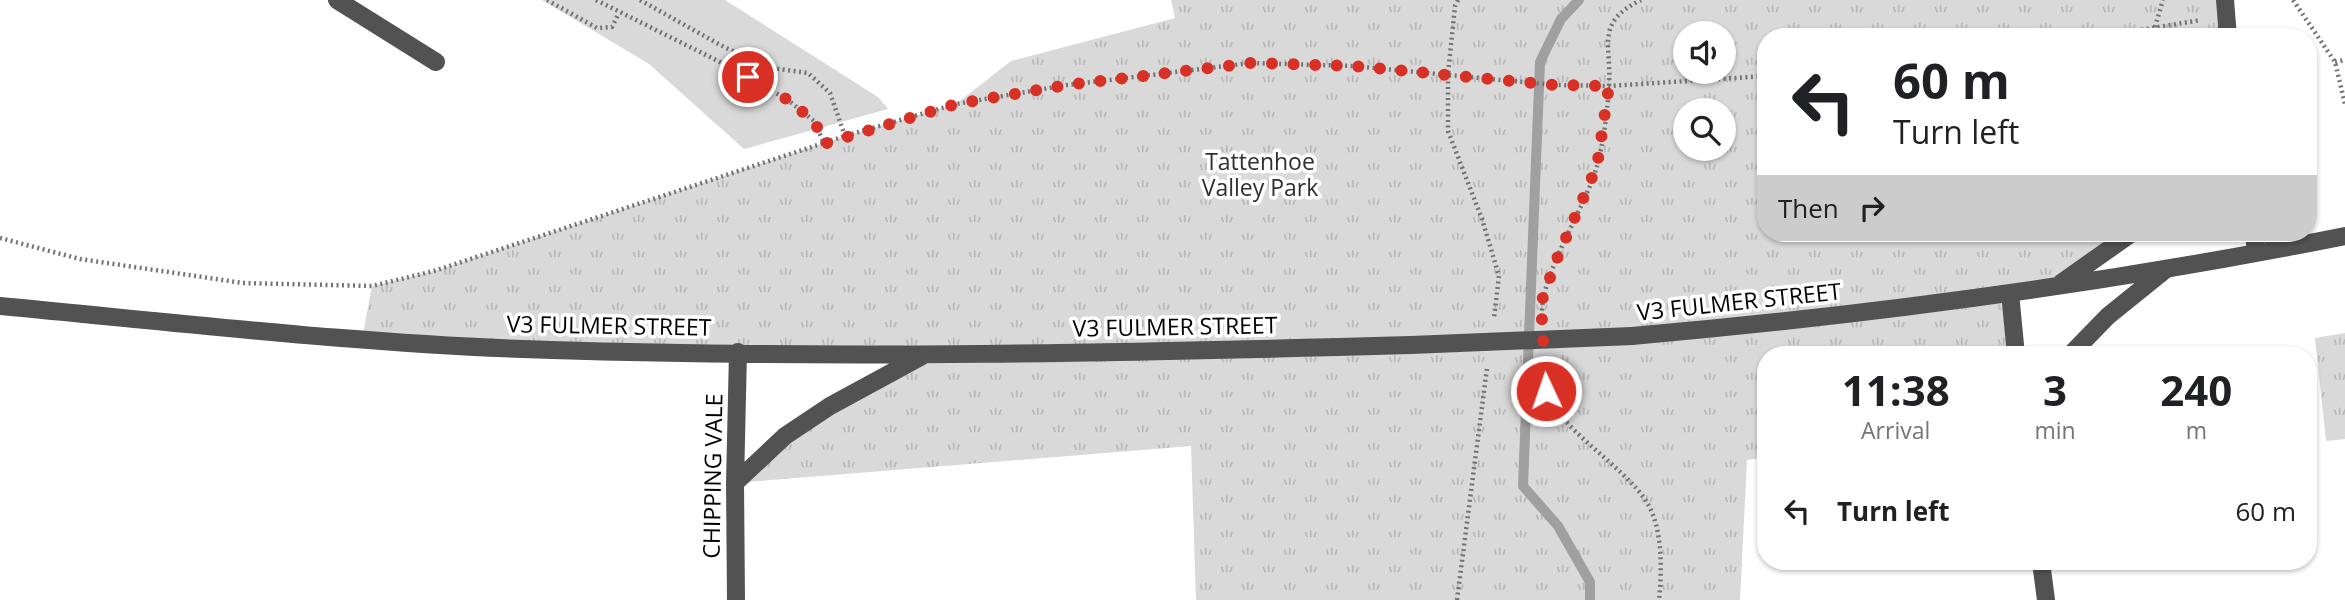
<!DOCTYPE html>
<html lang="en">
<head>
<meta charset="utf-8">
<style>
  body { margin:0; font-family:"Open Sans",sans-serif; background:#f6f6f6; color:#202124; height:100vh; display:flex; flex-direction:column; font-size:26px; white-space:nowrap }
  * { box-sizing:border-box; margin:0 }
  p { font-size:23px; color:#757577 }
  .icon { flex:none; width:38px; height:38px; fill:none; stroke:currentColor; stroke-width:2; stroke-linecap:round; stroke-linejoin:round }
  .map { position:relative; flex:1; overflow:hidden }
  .panel { position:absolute; left:1757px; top:346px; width:560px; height:224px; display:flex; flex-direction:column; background:#fff; border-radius:28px; box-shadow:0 2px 5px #0004 }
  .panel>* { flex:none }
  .guide { position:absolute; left:1757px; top:28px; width:560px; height:214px; border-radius:28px; box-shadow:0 2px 5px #0004; background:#fff; color:#202124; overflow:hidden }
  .tools { position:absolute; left:1673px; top:21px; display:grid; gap:14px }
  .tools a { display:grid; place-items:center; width:63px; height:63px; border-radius:50%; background:#fff; box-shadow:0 2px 5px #0004; font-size:35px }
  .pin { position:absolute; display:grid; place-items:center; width:60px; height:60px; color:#fff; margin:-30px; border:4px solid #fff; border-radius:50%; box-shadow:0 2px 7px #0007 }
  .me { position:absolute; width:77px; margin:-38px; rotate:357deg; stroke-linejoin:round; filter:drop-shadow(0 0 5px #0008) }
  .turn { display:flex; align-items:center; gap:24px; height:147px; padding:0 21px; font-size:32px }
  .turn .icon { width:91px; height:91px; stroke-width:2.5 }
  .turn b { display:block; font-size:49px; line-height:60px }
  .then { display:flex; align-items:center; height:66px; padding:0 21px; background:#0003; gap:14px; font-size:26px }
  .eta { display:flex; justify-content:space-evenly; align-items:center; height:119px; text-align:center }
  .eta b { font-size:42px; font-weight:700; line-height:49px }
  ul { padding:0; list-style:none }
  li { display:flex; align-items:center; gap:21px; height:91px; padding:0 21px }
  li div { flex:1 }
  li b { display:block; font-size:26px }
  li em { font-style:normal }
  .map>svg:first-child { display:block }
  .grass { fill:#d9d9d9 }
  .park { fill:url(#park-tufts); fill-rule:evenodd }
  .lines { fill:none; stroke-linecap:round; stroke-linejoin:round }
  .stream { stroke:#a0a0a0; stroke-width:10 }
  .path { stroke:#747474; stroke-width:4.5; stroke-dasharray:2 3.5; stroke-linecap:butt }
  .minor { stroke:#525252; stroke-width:18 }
  .minor-bridge { stroke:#525252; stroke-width:18 }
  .route { stroke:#d93025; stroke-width:12; stroke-dasharray:0 21.6 }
  .labels { text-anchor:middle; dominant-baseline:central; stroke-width:7; stroke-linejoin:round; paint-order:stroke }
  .park-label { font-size:23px; fill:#303030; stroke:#fff }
  .street-label { font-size:23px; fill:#000; stroke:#fff }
</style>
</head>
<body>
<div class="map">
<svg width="2345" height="600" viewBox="0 0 2345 600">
  <defs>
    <pattern id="park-tufts" width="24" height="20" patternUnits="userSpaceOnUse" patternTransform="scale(1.75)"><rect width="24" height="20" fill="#d9d9d9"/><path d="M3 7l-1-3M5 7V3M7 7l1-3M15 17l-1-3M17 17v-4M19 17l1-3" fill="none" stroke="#b8b8b8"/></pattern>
  </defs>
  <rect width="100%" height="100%" fill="#fff"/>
  <path class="grass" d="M542 0H725L878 97 888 109 744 149 649 64Z"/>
  <path class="park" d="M1171 0H2225L2228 37H1766V233H2132L2055 287 2010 293 2016 355H1766V457L1747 460 1740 600H1196L1191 446 735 483 785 436 923 355 362 339 372 286 434 271 845 136 956 104 1011 61 1175 18ZM1685 33H1724V72H1685ZM1685 110H1724V149H1685Z
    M2345 333V439L2326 441 2315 338Z"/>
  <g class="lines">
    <path class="stream" d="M1579 0 1561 19 1540 62 1523 486 1558 526 1590 582V600"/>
    <path class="path" d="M547 0 597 28 612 27 619 13
      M596 0 728 66 788 100 815 122 824 144
      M640 0 724 47 771 68 808 73 830 93 845 136
      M1458 0 1455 6 1448 74V131L1482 219 1499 276 1494 318
      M2293 0 2335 62 2345 104
      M2155 27 2163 0
      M2098 37 2201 20
      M2335 62 2345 60
      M0 238 80 259 243 283 372 286 434 271 845 136 956 104 1067 85 1251 63 1353 66 1554 85 1609 86 1766 76
      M1542 316C1540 274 1585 209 1597 166 1603 145 1608 108 1609 86 1612 45 1594 23 1641 0
      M1545 363C1545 371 1544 382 1546 390 1556 427 1623 465 1646 501 1663 527 1662 570 1659 600
      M1457 600 1487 368"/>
    <path class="minor" d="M337 0 436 62
      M2225 0 2228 37
      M2254 233 2256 253
      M2061 283 2132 233
      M2010 293 2016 355
      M0 306C182 323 369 345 552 350 838 359 1125 353 1411 345
      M1632 336C1871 315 2110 283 2345 236
      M2070 355 2108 316 2165 270
      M735 483 785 436 830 406 922 356
      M2041 562 2046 600
      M736 600 735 483 738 352"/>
    <path class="minor-bridge" d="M1411 345 1632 336"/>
  </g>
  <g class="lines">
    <path class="route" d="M748 77 788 100 815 122 824 144 956 104 1067 85 1251 63 1353 66 1554 85 1609 86 1597 166 1556 261 1541 303 1546 391"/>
  </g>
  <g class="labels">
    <g class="park-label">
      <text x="1260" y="161">Tattenhoe<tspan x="1260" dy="26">Valley Park</tspan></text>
    </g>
    <g class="street-label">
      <text transform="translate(1739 301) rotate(-6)">V3 FULMER STREET</text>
      <text transform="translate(609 325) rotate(1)">V3 FULMER STREET</text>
      <text transform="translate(1175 326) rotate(-1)">V3 FULMER STREET</text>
      <text transform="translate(712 476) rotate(-89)">CHIPPING VALE</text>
    </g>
  </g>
</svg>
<div class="tools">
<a><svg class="icon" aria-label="sound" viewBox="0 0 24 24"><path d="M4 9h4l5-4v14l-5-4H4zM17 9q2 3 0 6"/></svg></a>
<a><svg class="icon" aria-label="search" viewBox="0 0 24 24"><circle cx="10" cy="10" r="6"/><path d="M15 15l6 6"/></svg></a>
</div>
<div class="pin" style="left:748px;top:77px;background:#d93025"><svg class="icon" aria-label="arrive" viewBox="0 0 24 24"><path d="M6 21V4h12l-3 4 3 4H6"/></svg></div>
<svg class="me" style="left:1546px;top:391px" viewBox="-20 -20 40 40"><circle r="17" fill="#d93025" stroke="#fff" stroke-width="3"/><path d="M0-11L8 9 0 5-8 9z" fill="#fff"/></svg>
<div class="guide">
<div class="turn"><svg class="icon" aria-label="left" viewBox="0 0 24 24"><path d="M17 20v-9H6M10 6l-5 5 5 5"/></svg><div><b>60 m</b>Turn left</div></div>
<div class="then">Then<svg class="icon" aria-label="right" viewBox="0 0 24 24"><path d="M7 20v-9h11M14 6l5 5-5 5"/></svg></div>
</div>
<section class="panel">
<div class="eta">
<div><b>11:38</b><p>Arrival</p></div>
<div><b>3</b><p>min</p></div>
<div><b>240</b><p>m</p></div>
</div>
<ul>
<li><svg class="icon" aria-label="left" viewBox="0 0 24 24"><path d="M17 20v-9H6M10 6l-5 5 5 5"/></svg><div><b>Turn left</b></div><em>60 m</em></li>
</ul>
</section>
</div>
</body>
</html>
